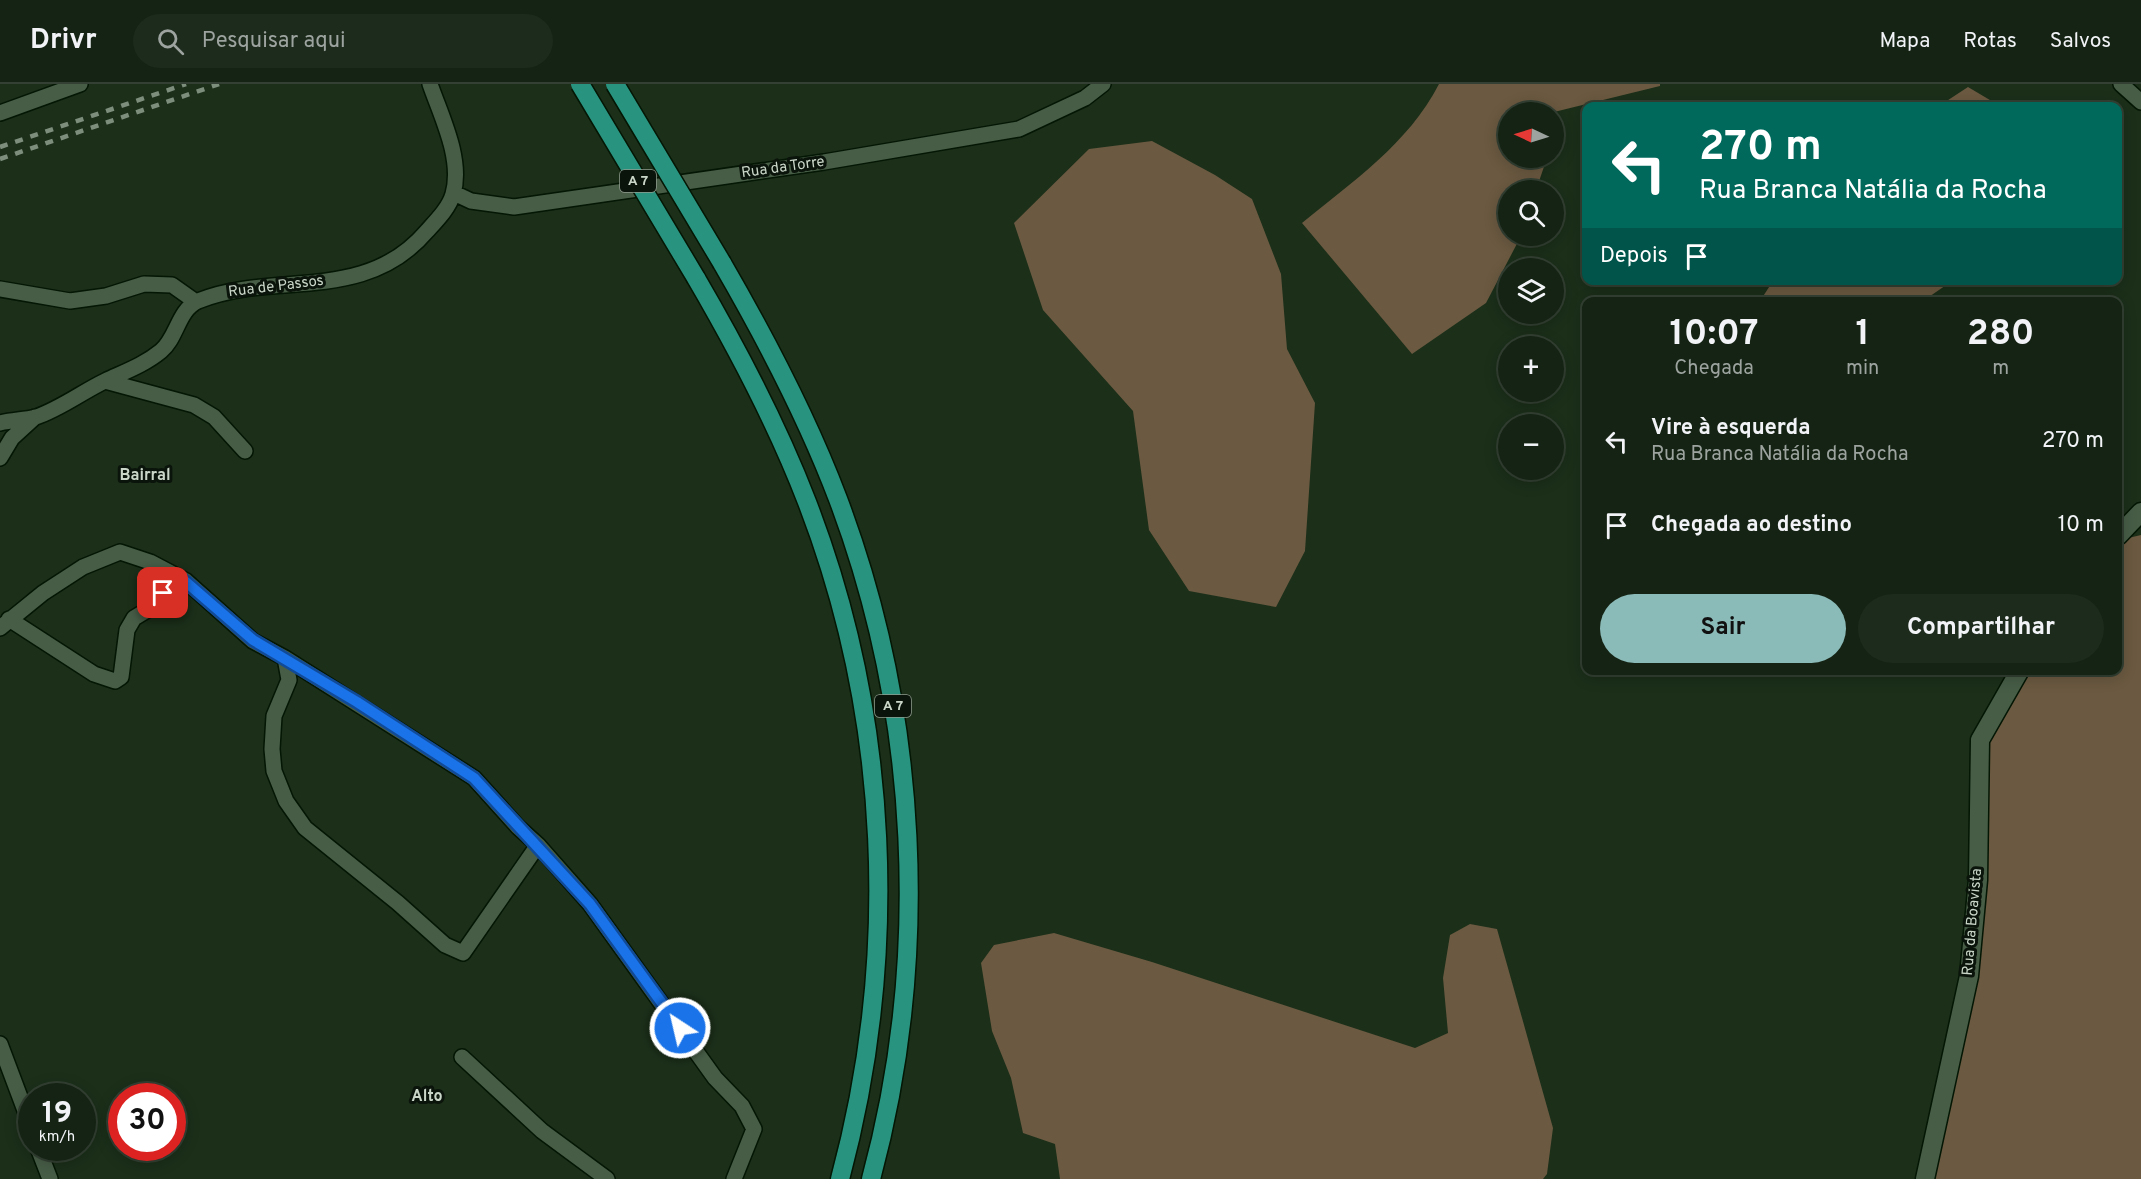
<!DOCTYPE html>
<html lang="pt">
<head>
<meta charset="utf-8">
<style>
  body { margin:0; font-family:Overpass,sans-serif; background:#1d2b1c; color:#f1f3f6; height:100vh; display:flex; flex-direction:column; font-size:22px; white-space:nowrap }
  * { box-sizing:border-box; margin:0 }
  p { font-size:20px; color:#9da4a0 }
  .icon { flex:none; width:33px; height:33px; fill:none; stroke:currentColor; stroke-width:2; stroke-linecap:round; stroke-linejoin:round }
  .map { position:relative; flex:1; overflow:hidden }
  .panel { position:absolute; left:1582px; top:213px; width:540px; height:378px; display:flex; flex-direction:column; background:#142313; border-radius:12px; box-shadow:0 3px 15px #0003,0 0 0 2px #334033 }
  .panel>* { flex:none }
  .banner { position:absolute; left:1582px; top:18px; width:540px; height:183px; border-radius:12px; box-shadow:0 3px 15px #0003,0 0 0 2px #334033; background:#00695c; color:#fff; overflow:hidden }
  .needle { width:39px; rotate:274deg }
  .buttons { position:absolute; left:1498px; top:18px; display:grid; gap:12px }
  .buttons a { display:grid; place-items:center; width:66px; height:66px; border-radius:50%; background:#142313; box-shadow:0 3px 15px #0003,0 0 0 2px #334033; font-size:30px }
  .speed { position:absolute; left:18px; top:999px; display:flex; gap:12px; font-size:30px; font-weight:700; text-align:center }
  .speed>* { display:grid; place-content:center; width:78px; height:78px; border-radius:50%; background:#142313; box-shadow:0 3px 15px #0003,0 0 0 2px #334033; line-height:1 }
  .speed small { font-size:15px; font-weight:400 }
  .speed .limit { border:9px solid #d22; background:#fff; color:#111 }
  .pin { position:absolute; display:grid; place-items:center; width:51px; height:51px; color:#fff; margin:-26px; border-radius:12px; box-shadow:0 3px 9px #0006 }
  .me { position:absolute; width:66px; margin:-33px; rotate:325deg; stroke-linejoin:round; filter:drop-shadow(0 0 4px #0008) }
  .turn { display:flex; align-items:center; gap:21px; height:126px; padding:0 18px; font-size:27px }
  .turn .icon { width:78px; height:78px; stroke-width:2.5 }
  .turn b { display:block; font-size:42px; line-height:51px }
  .then { display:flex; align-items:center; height:57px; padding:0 18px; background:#0003; gap:12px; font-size:22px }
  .eta { display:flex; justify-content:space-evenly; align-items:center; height:102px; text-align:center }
  .eta b { font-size:36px; font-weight:700; line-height:42px }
  .action { display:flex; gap:12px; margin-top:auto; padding:12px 18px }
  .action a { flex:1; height:69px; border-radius:36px; background:#8bbbb9; color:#111; font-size:24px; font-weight:700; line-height:69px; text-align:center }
  .action a+a { background:#1d2b1c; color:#f1f3f6 }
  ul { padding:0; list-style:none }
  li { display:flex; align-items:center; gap:18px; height:84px; padding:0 18px }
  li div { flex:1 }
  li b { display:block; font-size:22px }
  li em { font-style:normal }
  header { display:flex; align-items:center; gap:36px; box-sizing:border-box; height:84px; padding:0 30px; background:#142313; border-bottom:2px solid #334033 }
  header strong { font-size:28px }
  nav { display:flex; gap:33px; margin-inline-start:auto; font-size:21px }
  .search { width:420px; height:54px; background:#1d2b1c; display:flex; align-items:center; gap:15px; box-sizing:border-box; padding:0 21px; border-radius:33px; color:#9da4a0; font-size:22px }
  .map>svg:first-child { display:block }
  .forest { fill:#6b5941 }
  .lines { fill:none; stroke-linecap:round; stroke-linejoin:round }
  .minor-casing { stroke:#041604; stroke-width:18 }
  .tertiary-casing { stroke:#041604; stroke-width:21 }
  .motorway-casing { stroke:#041604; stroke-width:21 }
  .minor { stroke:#475d46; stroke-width:15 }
  .tertiary { stroke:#475d46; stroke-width:18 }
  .motorway { stroke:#289480; stroke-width:18 }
  .rail { stroke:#7e8e7d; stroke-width:4.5; stroke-dasharray:8 8; stroke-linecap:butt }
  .motorway-bridge-casing { stroke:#041604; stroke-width:21; stroke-linecap:butt }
  .motorway-bridge { stroke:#289480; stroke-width:18 }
  .route-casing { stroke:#114b97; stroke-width:15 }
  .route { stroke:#1a73e8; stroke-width:10 }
  .labels { text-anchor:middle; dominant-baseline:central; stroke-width:6; stroke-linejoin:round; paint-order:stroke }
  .shield { fill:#0b140b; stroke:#909c8f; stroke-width:1.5 }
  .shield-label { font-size:14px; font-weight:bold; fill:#c9d6c8 }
  .street-label { font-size:15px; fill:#c9d6c8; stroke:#0b140b }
  .neighbourhood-label { font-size:16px; font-weight:bold; fill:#c9d6c8; stroke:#0b140b }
</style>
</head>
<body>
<header>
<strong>Drivr</strong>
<div class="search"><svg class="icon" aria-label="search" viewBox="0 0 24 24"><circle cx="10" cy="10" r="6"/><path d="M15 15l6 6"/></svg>Pesquisar aqui</div>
<nav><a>Mapa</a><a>Rotas</a><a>Salvos</a></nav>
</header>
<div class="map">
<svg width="2141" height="1095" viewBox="0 0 2141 1095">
  <rect width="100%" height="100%" fill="#1b2f19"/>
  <path class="forest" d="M1439 0H1660V2L1554 28H1509V74H1547L1536 106H1509V152H1521L1486 219 1412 270 1302 139C1353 97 1408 60 1439 0Z
    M1968 3 2000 22H1939Z
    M1152 57 1215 91 1252 115 1281 190 1287 265 1315 319 1305 467 1276 523 1189 507 1149 446 1133 327 1043 226 1014 139 1089 65Z
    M1773 197V196L1952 197 1923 217H1760Z
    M2141 451V1095H1925L1958 941 1980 656 2023 587 2118 586V460L2124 455Z
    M1470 840 1497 845 1553 1044 1547 1090 1543 1095H1060L1055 1060 1023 1049 1011 994 992 947 981 879 994 861 1054 849 1152 878 1415 964 1448 949 1443 894 1450 851Z"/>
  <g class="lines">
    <g class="minor-casing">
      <path id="minor" d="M2121 0 2141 18
        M0 29 80 0
        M454 109 471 117 514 123 824 78 1019 45 1085 14 1103 0
        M0 205 70 217 106 212 144 200 172 201 196 218
        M105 297 194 321 214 333 245 367
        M0 339C12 336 25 336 36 333 60 325 82 308 105 297 124 288 144 281 161 267 177 254 178 226 198 217 274 186 364 221 427 147 437 136 449 124 453 110 463 75 441 32 430 0
        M0 374 12 354 35 333
        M9 535 94 590 115 597 121 593 127 546 134 534 149 525 178 493
        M0 544 43 509 83 483 120 468 150 478 186 497 253 557 285 574 289 596 274 632 272 665 274 687 286 717 305 744 398 819 445 861 463 869 538 761 518 743 474 694 285 574
        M538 761 590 820 715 994 742 1022 754 1045 734 1095
        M0 960 32 1045
        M462 973 542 1047 607 1095
        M38 1064 50 1095"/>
    </g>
    <g class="tertiary-casing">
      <path id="tertiary" d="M2118 452 2141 428
        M1925 1095 1969 892 1978 796 1980 656 2020 586"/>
    </g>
    <g class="motorway-casing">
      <path id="motorway" d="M722 179C766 255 807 333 838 415 919 630 931 874 871 1095
        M696 194C738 266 777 340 807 418 890 633 900 873 840 1095"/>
    </g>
    <use href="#minor" class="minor"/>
    <use href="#tertiary" class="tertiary"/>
    <use href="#motorway" class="motorway"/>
    <path class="rail" d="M0 63 186 0
      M0 75 219 0"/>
    <g class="motorway-bridge-casing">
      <path id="motorway-bridge" d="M580 0 696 194
        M615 0 722 179"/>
    </g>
    <use href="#motorway-bridge" class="motorway-bridge"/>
  </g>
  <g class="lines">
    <g class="route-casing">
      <path id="route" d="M163 509 178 493 186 498 253 556 357 618 474 694 590 820 680 944"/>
    </g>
    <use href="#route" class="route"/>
  </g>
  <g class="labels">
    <g class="shield">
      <rect x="620" y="86" width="36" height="22" rx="4.5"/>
      <rect x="875" y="611" width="36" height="22" rx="4.5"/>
    </g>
    <g class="shield-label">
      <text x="638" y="97">A 7</text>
      <text x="893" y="622">A 7</text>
    </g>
    <g class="street-label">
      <text transform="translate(783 84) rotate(-8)">Rua da Torre</text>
      <text transform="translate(276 203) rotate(-7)">Rua de Passos</text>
      <text transform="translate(1973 838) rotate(-85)">Rua da Boavista</text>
    </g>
    <g class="neighbourhood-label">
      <text x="145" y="392">Bairral</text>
      <text x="427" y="1013">Alto</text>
    </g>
  </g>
</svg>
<div class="buttons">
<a><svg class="needle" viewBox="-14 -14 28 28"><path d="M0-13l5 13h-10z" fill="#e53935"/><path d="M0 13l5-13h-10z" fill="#9da4a0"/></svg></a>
<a><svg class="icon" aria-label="search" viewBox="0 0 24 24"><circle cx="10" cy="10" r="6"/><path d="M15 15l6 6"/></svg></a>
<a><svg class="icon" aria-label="layers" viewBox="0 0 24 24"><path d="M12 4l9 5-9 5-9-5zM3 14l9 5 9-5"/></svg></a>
<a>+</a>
<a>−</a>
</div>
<div class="speed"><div>19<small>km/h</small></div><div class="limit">30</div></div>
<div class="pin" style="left:163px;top:509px;background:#d93025"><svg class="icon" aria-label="arrive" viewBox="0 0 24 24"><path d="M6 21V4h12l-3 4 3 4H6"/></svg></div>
<svg class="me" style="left:680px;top:944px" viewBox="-20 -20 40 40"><circle r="17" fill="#1a73e8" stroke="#fff" stroke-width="3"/><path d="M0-11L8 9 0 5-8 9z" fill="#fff"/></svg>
<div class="banner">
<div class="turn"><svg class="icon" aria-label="left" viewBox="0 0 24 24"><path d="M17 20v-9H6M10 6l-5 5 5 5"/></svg><div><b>270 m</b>Rua Branca Natália da Rocha</div></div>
<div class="then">Depois<svg class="icon" aria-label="arrive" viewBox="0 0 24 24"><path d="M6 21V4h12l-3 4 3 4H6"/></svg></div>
</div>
<section class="panel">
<div class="eta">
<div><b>10:07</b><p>Chegada</p></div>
<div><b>1</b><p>min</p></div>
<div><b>280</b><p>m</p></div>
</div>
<ul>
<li><svg class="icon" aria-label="left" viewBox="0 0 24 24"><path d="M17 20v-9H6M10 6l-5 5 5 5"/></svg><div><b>Vire à esquerda</b><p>Rua Branca Natália da Rocha</p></div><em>270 m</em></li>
<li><svg class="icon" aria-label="arrive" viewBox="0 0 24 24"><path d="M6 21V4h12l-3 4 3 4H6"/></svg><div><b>Chegada ao destino</b></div><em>10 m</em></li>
</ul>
<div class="action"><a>Sair</a><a>Compartilhar</a></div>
</section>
</div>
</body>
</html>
